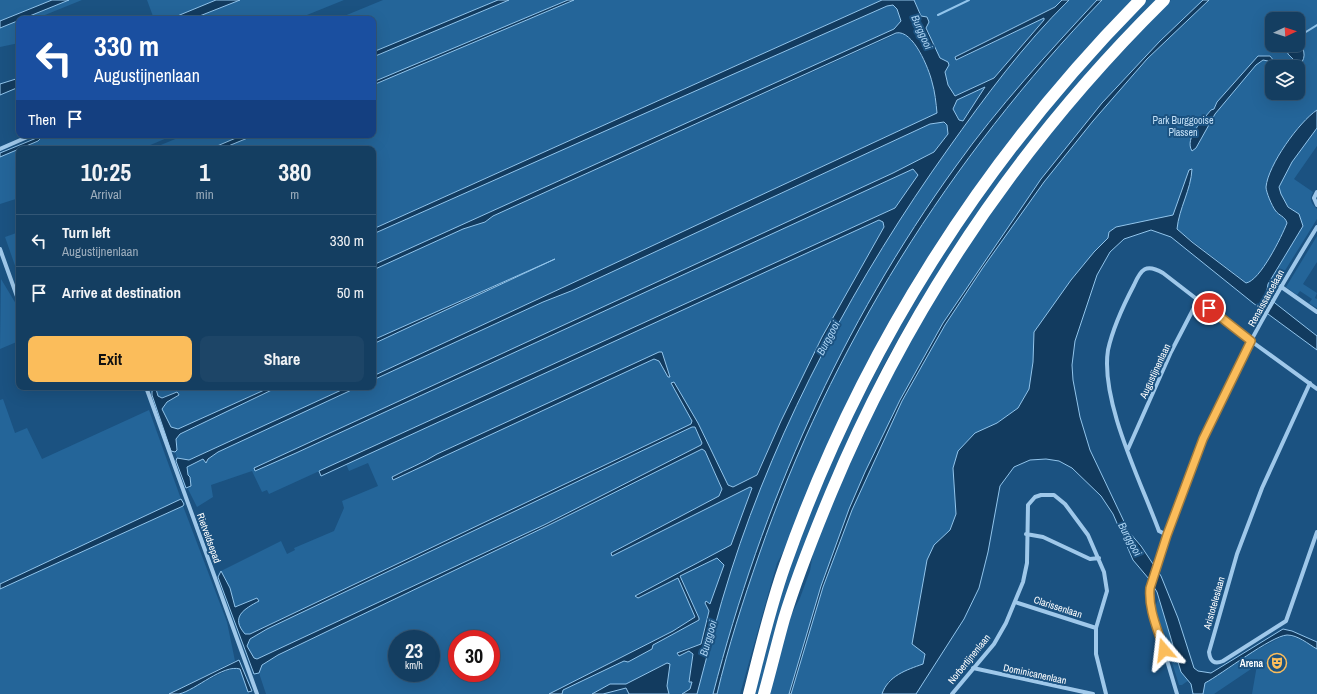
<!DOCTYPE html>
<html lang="en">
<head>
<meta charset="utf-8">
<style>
  body { margin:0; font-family:"Archivo Narrow",sans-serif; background:#1d4567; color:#f1f3f6; height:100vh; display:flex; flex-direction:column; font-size:15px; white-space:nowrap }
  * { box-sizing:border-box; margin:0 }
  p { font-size:13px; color:#9daebd }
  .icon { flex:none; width:22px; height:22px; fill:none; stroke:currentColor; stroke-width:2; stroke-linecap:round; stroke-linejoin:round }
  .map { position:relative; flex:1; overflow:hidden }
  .panel { position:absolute; left:16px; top:146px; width:360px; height:244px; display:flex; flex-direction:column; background:#143e61; border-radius:8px; box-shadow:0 4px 16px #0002,0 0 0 1px #335776 }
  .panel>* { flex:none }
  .banner { position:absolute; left:16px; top:16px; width:360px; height:122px; border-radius:8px; box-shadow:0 4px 16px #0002,0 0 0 1px #335776; background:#1a4fa0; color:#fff; overflow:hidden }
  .needle { width:26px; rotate:86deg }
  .fabs { position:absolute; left:1265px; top:12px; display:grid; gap:8px }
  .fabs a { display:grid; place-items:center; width:40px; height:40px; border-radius:8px; background:#143e61; box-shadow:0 4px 16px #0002,0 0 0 1px #335776; font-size:20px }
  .speed { position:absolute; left:388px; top:630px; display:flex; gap:8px; font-size:20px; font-weight:700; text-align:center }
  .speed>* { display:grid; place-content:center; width:52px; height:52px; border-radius:50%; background:#143e61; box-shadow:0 4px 16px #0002,0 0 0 1px #335776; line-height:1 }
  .speed small { font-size:10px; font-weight:400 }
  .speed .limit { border:6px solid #d22; background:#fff; color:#111 }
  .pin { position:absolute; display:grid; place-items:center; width:34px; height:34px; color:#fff; margin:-17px; border:2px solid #fff; border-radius:50%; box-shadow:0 1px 4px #0007 }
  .me { position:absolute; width:44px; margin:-22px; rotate:343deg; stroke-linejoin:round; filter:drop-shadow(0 0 3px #0008) }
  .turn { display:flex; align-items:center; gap:14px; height:84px; padding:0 12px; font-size:18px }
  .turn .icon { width:52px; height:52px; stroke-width:2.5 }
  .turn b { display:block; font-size:28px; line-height:34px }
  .then { display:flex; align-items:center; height:38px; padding:0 12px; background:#0003; gap:8px; font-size:15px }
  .eta { display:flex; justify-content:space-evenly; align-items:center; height:68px; text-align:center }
  .eta b { font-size:24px; font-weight:800; line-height:28px }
  .button { display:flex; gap:8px; margin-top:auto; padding:8px 12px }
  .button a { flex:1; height:46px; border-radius:8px; background:#fbbd5b; color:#111; font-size:16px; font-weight:800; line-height:46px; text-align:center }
  .button a+a { background:#1d4567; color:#f1f3f6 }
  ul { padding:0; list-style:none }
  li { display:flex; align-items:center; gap:12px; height:52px; padding:0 12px; border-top:1px solid #335776 }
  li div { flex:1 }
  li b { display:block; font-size:15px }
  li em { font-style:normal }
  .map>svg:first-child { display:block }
  .green { fill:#246599; fill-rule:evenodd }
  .water { fill:#123b5f; stroke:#92c5ec; fill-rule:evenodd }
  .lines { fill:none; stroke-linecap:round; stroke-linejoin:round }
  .stream { stroke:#92c5ec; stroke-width:2 }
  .street { stroke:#9fc8ea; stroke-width:4 }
  .highway { stroke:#fff; stroke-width:12 }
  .route-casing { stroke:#a37b3b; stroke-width:10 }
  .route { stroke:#fbbd5b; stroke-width:7 }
  .labels { text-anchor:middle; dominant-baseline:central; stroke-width:4; stroke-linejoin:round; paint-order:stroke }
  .park-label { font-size:10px; fill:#c3e0f7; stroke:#1b5281 }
  .street-label { font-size:10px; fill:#fff; stroke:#1b5281 }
  .poi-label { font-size:10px; font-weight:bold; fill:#fff; stroke:#1b5281; text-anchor:end }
  .water-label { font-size:11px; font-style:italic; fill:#aad2f2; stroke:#1b5281 }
</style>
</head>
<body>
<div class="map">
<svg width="1317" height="694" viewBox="0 0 1317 694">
  <rect width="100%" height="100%" fill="#1b5281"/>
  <path class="green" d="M0 0H52L0 21Z
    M69 0H82L35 19H22Z
    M147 0H216L170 19H154Z
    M240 0H344L297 19H192Z
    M383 0H498L373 52V19H337Z
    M509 0H568L373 82V57Z
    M574 0H882L373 229V149H221L255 135H373V85Z
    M914 0H1062L1055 7 955 57 957 60 1044 18V20L994 78 954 96 948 85 945 72 949 65 940 58Z
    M1069 0H1097C1048 53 998 107 956 166 842 325 762 505 713 694H697C708 653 718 611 731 571 778 423 858 275 948 149 985 97 1023 45 1069 0Z
    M1102 0H1132C1033 103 946 216 878 342 842 407 815 476 787 545L777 563 740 694H717C727 647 743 601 759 555 831 347 949 159 1102 0Z
    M1146 0H1156L1064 100 1023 150 952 250 908 322 880 372 845 451 777 631 758 694H753L788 569 837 446 911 304 970 211 1059 94Z
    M1171 0H1317V110C1299 123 1268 165 1266 187 1266 192 1272 206 1275 210 1279 216 1285 216 1287 223 1282 236 1260 280 1247 283L1162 218 1110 236 1094 252 1071 280 1053 307 1033 362 1029 389 1018 408 997 423 975 433 956 497V514L949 531 927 560 920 610 926 654 923 664 888 681 882 694H769L790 617 800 598 810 571 813 553 837 492 889 380 938 292 998 201 1076 101ZM1272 19H1298V45H1272ZM1272 67H1298V93H1272Z
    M893 5 897 9 902 21 894 29 373 265V234L887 6Z
    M19 20V43L0 47V28Z
    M901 32C915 38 930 70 933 85 935 94 935 103 937 113L373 376V344L540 266 373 340V270L463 229 485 222 493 216Z
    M986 87 963 121 959 120 953 109 957 100Z
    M940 122 947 125 948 134 935 152 893 173 254 468 296 453 913 169 919 175 895 208 269 494 267 490 262 492 252 471 211 485 213 497 197 507 188 489 191 486 190 477 188 475 187 467 204 459 206 463 208 459 218 452 358 387H373V380L543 302 571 291 930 124Z
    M1317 128V146L1294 179 1313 192C1309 200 1311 203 1317 209V219L1268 298 1266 296 1268 284 1300 231 1299 214C1290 208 1279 200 1280 188 1280 173 1306 139 1317 128Z
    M44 135H174L141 149H19V198L0 204V157Z
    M185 135H243L210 149H151Z
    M879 220 883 222 884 227 822 337 781 421 756 475 733 487 728 486 698 423 674 382 671 383 692 421 691 424 250 634H245C230 617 243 609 258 601L257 599 235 607 230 588 221 571 281 541 287 554 295 550 294 548 334 531 344 508 342 501 378 486 368 463 349 471 346 464ZM659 352 668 377 659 360 654 359 393 480 392 479C406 469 422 463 437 454Z
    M19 232V277L5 237Z
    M1317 236V262L1303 284 1317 293 1315 298 1317 299V308L1309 303 1312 299 1300 291 1297 295 1286 287Z
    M1 279 16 304 19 313V341L0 349Z
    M155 387H271L178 429 171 427 162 409 167 402 179 395 177 392 162 398 158 396Z
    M278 387H348L189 460 177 458 175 452 177 450 176 439 180 434Z
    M3 399 15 433 27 428 42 459 149 410 181 499 169 506 0 584V400Z
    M692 427H695L702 443 701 445 544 525 257 660 254 658 247 646 250 639 267 629Z
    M702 449 705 451 722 489 719 496 611 553 612 555 750 486 752 488 731 545 635 596 638 598 678 578 696 617 673 631 549 694H266L259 673 262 665 278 655 547 526ZM397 639H431V673H397ZM457 639H491V673H457Z
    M183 506 227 622 235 661 169 694H0V589Z
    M717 558 724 565 710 605 701 644 681 650 679 656 690 651 693 654 689 681 692 682 690 689 682 694H669L667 686 670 665 667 663 626 684H610L592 694H562L563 690 624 660 628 662 653 645 699 620V618L680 576Z
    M1158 599 1162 607 1181 672 1189 680 1182 685H1179L1155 607Z
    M1285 635 1298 638 1317 649V694H1252L1257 665 1214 694H1203L1205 683 1253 652Z
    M237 668 240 669 249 694H179L226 671Z"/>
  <path class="water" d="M52 0H69L0 28V21Z
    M216 0H240L192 19H170Z
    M498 0H509L373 57V52Z
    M568 0H574L373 85V82Z
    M882 0H914L921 16 927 17 929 22 926 28 940 58 948 62 949 65 945 72 948 85 955 96 994 78 1044 20V18L956 60 955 57 1055 7 1062 0H1069C1023 45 985 97 948 149 858 275 778 423 731 571 718 611 708 653 697 694H682L690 689 692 682H689L693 654 689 651 679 656 677 653 701 644 709 611 705 603 706 601 710 604 724 565 717 558 680 576 699 618V620L653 645 652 649 628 662 624 661 563 690 562 694H549L673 631 695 617 678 578 638 598 635 596 731 545 752 488 750 487 612 556 611 553 719 496 722 489 705 451 702 449 547 526 278 655 262 665 259 673 254 674 218 577 221 571 230 588 235 607 257 598 259 601C244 609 230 617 245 634H250L691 424 692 421 671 383 674 382 698 423 728 485 733 487 757 475 781 421 822 337 884 227 883 222 879 220 321 476 319 471 895 208 918 175 913 169 296 453 255 471 254 468 893 173 934 152 948 134 947 125 944 122 930 124 571 291 543 302 373 380V376L937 113C936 103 935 92 932 82 929 69 913 29 896 33L493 216 485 222 463 229 373 270V265L894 29 901 21 897 9 893 5 887 6 373 234V229ZM985 87 963 121 959 120 953 109 957 100ZM692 427H695L702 443 701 445 544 525 257 659 254 658 247 646 250 639 267 629Z
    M1097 0H1102C949 159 831 347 759 555 743 601 728 647 717 694H713C762 504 841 325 956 166 998 107 1048 53 1097 0Z
    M1203 0H1209L1147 59 1093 121 1044 182 982 269 945 325 902 401 852 510 823 587 791 694H789L821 586 849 509 865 472 900 400 943 323 1041 179 1102 103 1160 41Z
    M1298 35H1301C1299 46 1308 52 1302 62L1297 63 1288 54 1286 45H1298Z
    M1258 56H1270L1279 67H1273L1268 61 1263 60 1256 65 1215 114 1196 148 1192 151C1184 138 1203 120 1211 110L1214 109 1217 102Z
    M19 78V87L0 95V84Z
    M1317 110V128L1292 162 1279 187 1281 194 1288 207 1299 214 1303 226 1268 284 1266 296 1317 336V350L1253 303 1171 237 1151 230 1124 239 1110 252 1097 275 1075 341 1072 365 1073 380 1080 417 1090 450 1129 532 1141 546 1161 576 1178 618 1194 668 1198 671 1211 673 1283 629 1292 631 1317 642V649C1308 644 1298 635 1287 635 1271 636 1222 674 1205 683L1203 694H1193L1191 684 1181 672 1157 592 1149 579 1133 560 1113 514 1101 496 1072 468 1059 461 1046 459 1030 460 1014 467 1000 486 988 552 979 588 964 619 916 694H882C888 676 906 670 923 664L925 654 912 644 927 560 934 545 950 530 956 514 953 468 958 451 975 433 997 423 1018 408 1029 389 1033 362 1034 332 1071 280 1094 252 1108 238 1109 232 1116 227 1173 215 1189 170 1192 169C1191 190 1179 208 1177 229L1192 242 1246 283C1260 281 1282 236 1287 223 1285 216 1279 216 1275 210 1272 206 1266 192 1266 187 1268 165 1299 122 1317 110Z
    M44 135 38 141 0 157V153Z
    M243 135H255L221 149H210Z
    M555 259 373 344V340Z
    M659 352H662L670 377H668L659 361 654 359 393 480 392 477C407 469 423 463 437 454Z
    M271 387H278L180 434 176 439 177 450 175 452 171 451 152 395V391L156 389 158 396 162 398 177 392 178 393 179 395 167 402 162 409 171 427 178 429Z
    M348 387H358L218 452 208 459 206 463 203 459 187 467 188 475 190 477 191 486 186 488 176 461 177 458 189 460Z
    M181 499 184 504 183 506 0 589V584Z
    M239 660 252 691 248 692 240 669C223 664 196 690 179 694 176 694 172 694 169 694Z
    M667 663 670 664 667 686 669 694H629L626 688 603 694H592L610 684H626Z"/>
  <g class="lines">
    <path class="stream" d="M938 15 969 0
      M1301 35 1317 25"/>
    <path class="street" d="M0 149 32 135
      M1317 192 1314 198 1317 205
      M0 249 19 302
      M1280 286 1317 312
      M1310 383 1262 488 1237 554 1209 652C1210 661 1214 665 1223 661L1286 621 1317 532
      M146 387 257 694
      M1128 449 1171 352 1198 300
      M1026 534 1043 537 1090 559 1099 558
      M1167 535 1159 531C1141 482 1100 401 1108 350 1113 327 1123 306 1134 285 1141 269 1146 263 1163 273L1251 341 1317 389
      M1015 602 1096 628
      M973 668 1093 694
      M952 694 994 644 1006 623 1023 582 1027 563 1028 505 1035 497 1041 495H1054L1065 504 1088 535 1104 572 1107 591 1096 628V654L1106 694
      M1177 694 1152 610 1149 597 1150 588C1166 538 1183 487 1203 439 1235 365 1275 295 1317 227"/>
    <path class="highway" d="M749 694C760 651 770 607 785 565 860 352 982 160 1140 0
      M764 694C771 669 777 644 784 619 797 576 814 534 831 493 909 306 1020 142 1164 0"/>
  </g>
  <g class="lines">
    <g class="route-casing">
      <path id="route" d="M1164 650C1158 630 1148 609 1150 588L1167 535 1203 439 1251 341 1209 308"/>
    </g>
    <use href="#route" class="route"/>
  </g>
  <defs>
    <g id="theatre-ring" transform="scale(1)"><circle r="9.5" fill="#1b5281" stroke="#fbbd5b" stroke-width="1.5"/><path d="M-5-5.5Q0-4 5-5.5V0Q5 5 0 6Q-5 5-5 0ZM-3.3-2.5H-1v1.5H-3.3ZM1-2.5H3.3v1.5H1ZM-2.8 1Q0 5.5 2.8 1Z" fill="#fbbd5b"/></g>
  </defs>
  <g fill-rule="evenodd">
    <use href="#theatre-ring" x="1277" y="663"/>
  </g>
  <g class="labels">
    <g class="park-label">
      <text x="1183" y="120">Park Burggooise<tspan x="1183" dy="12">Plassen</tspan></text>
    </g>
    <g class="street-label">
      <text transform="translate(1266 298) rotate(-61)">Renaissancelaan</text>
      <text transform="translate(1155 371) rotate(-65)">Augustijnenlaan</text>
      <text transform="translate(209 538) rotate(70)">Rietveldsepad</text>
      <text transform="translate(1214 603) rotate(-74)">Aristoteleslaan</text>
      <text transform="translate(1058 607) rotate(18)">Clarissenlaan</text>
      <text transform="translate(969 659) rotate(-51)">Norbertijnenlaan</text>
      <text transform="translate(1035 674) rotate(12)">Dominicanenlaan</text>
    </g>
    <g class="poi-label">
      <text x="1263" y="663">Arena</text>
    </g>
    <g class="water-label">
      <text transform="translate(922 32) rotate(66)">Burggooi</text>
      <text transform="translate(828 338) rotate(-62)">Burggooi</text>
      <text transform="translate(1130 539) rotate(61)">Burggooi</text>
      <text transform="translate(708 638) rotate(-74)">Burggooi</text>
    </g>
  </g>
</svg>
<div class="fabs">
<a><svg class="needle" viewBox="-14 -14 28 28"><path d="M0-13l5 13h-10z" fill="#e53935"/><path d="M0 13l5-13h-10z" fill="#9daebd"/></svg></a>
<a><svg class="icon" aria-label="layers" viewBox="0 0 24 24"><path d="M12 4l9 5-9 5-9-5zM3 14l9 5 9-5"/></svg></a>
</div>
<div class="speed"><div>23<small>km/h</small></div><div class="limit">30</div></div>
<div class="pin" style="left:1209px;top:308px;background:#d93025"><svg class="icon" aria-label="arrive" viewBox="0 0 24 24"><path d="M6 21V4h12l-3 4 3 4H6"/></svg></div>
<svg class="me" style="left:1164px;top:650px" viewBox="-20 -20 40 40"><path d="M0-17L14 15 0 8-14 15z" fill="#fbbd5b" stroke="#fff" stroke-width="4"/></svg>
<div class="banner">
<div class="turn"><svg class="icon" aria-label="left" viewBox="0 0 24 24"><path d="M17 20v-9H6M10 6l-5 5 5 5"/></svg><div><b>330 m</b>Augustijnenlaan</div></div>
<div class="then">Then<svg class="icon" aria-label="arrive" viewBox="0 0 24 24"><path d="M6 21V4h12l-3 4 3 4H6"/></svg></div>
</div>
<section class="panel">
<div class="eta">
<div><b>10:25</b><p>Arrival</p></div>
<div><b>1</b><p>min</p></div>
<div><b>380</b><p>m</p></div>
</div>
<ul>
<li><svg class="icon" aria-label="left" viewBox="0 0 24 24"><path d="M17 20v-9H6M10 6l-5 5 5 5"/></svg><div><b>Turn left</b><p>Augustijnenlaan</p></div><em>330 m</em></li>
<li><svg class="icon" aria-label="arrive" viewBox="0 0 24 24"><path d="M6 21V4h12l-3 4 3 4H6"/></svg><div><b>Arrive at destination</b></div><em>50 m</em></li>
</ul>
<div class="button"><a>Exit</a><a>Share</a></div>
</section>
</div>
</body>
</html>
